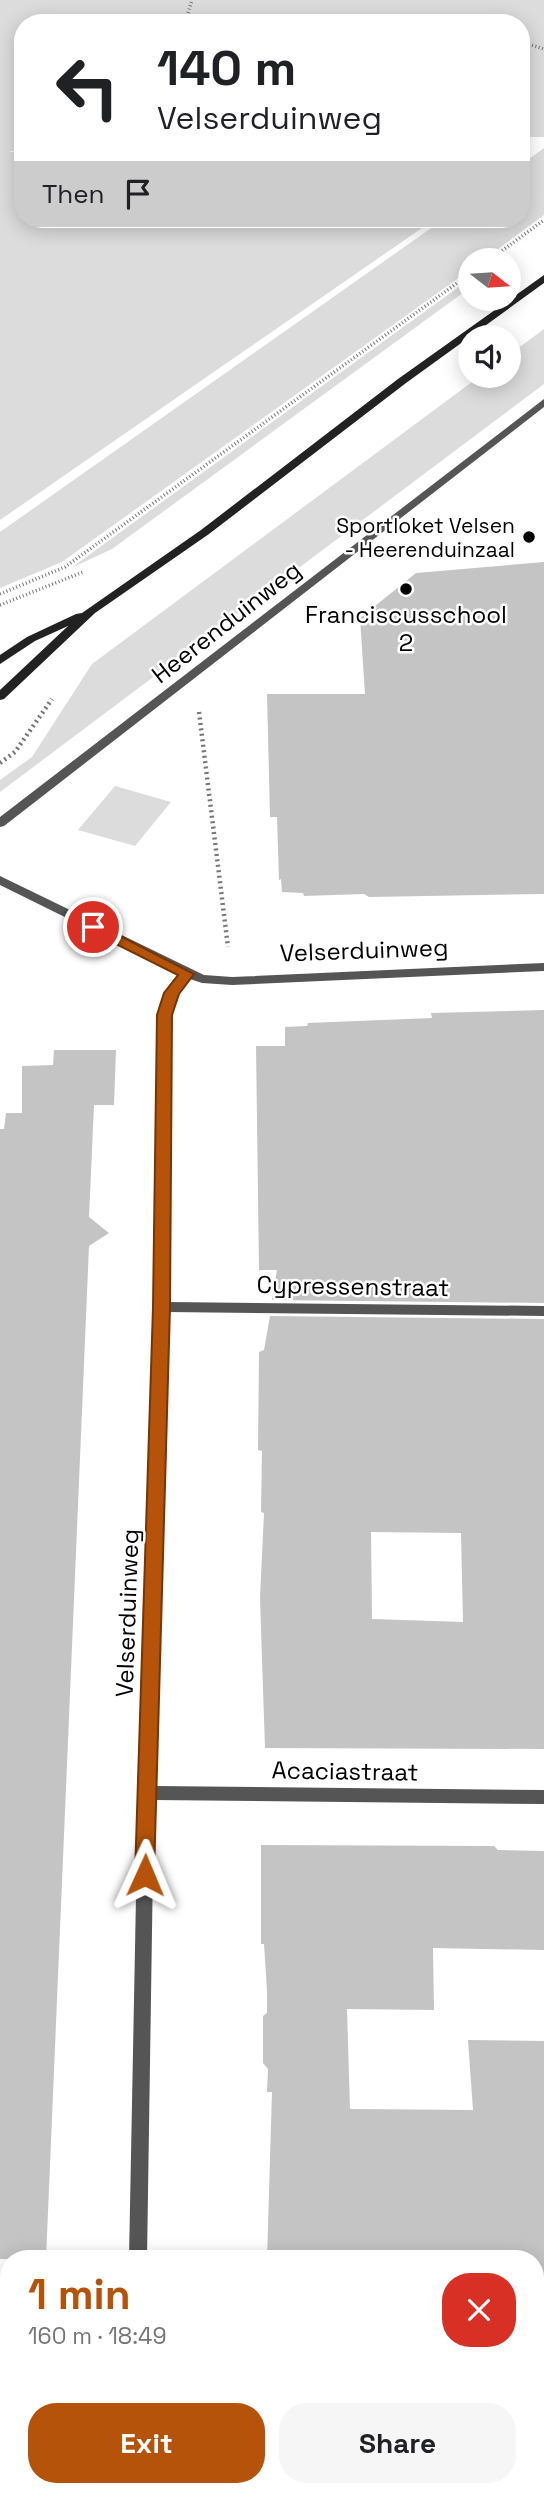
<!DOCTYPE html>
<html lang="en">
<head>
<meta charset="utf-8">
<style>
  body { margin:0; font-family:"Space Grotesk",sans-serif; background:#f6f6f6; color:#202124; height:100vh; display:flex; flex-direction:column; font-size:26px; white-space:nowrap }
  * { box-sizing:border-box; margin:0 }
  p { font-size:23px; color:#757577 }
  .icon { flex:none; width:38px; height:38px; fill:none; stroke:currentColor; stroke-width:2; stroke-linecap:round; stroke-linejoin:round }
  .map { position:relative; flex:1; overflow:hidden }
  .drawer { position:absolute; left:0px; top:2250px; width:544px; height:247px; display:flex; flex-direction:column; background:#fff; border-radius:28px 28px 0 0; box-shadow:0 4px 18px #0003 }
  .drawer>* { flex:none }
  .guide { position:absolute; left:14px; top:14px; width:516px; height:214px; border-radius:28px; box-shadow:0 4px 18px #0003; background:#fff; color:#202124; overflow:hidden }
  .needle { width:46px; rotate:107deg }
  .buttons { position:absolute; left:458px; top:248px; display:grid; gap:14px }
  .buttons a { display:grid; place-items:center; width:63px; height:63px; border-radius:50%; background:#fff; box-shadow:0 4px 18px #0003; font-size:35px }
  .pin { position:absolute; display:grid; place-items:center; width:60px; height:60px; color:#fff; margin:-30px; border:4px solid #fff; border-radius:50%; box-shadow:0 2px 7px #0007 }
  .me { position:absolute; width:77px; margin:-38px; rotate:1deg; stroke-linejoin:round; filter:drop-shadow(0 0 5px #0008) }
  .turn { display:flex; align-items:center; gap:24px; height:147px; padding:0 28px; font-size:32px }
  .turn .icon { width:91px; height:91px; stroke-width:2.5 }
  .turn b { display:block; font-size:49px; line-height:60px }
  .then { display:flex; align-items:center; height:66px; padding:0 28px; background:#0003; gap:14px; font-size:26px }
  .round { display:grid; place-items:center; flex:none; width:74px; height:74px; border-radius:28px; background:#f6f6f6 }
  .overview { display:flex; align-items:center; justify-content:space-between; height:119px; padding:0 28px }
  h1 { font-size:42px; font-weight:600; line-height:52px; color:#b45309 }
  .primary-button { display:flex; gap:14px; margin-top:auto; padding:14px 28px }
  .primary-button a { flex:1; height:80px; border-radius:28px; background:#b45309; color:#fff; font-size:28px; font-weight:600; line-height:80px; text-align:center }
  .primary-button a+a { background:#f6f6f6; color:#202124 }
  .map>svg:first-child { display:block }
  .green { fill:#dcdcdc }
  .building { fill:#c4c4c4; fill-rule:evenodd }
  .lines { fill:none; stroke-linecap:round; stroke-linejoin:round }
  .path-far1 { stroke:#777; stroke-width:3.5; stroke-dasharray:1 2.5; stroke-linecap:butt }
  .path { stroke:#777; stroke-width:4.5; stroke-dasharray:2 3.5; stroke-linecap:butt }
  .service { fill:#555; fill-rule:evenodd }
  .minor { fill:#555; fill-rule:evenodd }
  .secondary { fill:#222; fill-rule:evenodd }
  .route { fill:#b45309; stroke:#753606; stroke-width:2 }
  .poi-dot { fill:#000; stroke:#fff; stroke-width:2.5 }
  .labels { text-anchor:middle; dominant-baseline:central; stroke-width:5; stroke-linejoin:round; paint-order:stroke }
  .far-poi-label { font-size:21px; fill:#000; stroke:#fff; text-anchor:end }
  .poi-label { font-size:24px; fill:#000; stroke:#fff }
  .street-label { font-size:24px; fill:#000; stroke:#fff }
</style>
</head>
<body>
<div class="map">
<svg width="544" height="2497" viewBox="0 0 544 2497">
  <rect width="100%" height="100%" fill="#fff"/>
  <path class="green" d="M0 0H544V137H522V23H23V149L8 152H23V219H435L0 520Z
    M544 148V215L482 261H471V269L62 562 0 588V532L444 219H522V164Z
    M471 278V287L112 549 71 568Z
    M544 329V384L0 792V780L32 757 92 664 480 376H509V355Z
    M115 786 171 802 135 846 78 830Z"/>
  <path class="building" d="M544 562V894L369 897 364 894 304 896 303 893 282 892 281 879 279 880 277 817H270L267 694H365L360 618 416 573Z
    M544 1010V1303L272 1300 277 1270H259L256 1046H285V1027L307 1026 308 1023 432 1018 431 1013Z
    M54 1050H116L114 1105H94L89 1217 109 1233 89 1246 46 2259H0V1129H4L6 1113H22V1066L53 1065Z
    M270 1316 544 1319V1749L265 1748 260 1598 264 1513 261 1512 262 1451 258 1450 259 1352 264 1350ZM371 1532 461 1533 463 1622 372 1619Z
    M261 1845 494 1846 498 1850 544 1851V1950L433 1948 434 2010 347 2009 350 2109 473 2110 468 2040 544 2041V2291L536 2283V2259H267L272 2092H267L268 2069 263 2063V2016L267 2013V1991L264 1944H261Z"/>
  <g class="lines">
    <path class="path-far1" d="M185 23 192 0
      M418 23H457
      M522 42 544 49
      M488 261 544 220
      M0 594 65 567 471 273
      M0 605 83 572"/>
    <path class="path" d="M199 712 228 947
      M0 763 15 752 52 699"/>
    <path class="service" d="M536 2480 541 2488V2497H523V2488H536Z"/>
    <path class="minor" d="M544 399V407L4 826 0 827V817Z
      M0 876 204 975 232 977 544 963V971L232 985 202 983 190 979 178 994 171 1015 168 1302 544 1306V1316L168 1312 154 1786 544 1790V1804L154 1800 147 2259H129L138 1793 154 1307 157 1015 166 993 180 974 0 885Z
      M536 2328H544V2344H536Z
      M125 2488H143V2497H125Z"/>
    <path class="secondary" d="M544 275V283L406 383 209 534 95 613 4 699 0 700V690L68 626 35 641 0 664V655L27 637 76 614 82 613 201 530 398 379Z"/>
  </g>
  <path class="route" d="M93 922 194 974 179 994 172 1015 170 1307 154 1875 151 1881 145 1883 138 1881 135 1875 153 1307 157 1015 164 993 178 975 88 930 86 927 88 924Z"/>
  <g class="poi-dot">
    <circle cx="529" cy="537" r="7"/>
    <circle cx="406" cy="589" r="7"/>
  </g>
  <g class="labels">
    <g class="far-poi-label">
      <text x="515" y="525">Sportloket Velsen<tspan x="515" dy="24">- Heerenduinzaal</tspan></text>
    </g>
    <g class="poi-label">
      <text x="406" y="614">Franciscusschool<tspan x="406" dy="28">2</tspan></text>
    </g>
    <g class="street-label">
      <text transform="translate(226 622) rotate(-38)">Heerenduinweg</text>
      <text transform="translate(364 950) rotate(-2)">Velserduinweg</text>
      <text transform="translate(353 1286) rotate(1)">Cypressenstraat</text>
      <text transform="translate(127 1613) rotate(-88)">Velserduinweg</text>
      <text transform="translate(345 1771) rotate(1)">Acaciastraat</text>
    </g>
  </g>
</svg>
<div class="buttons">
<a><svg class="needle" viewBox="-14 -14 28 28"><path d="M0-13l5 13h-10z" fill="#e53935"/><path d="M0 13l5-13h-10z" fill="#757577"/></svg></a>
<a><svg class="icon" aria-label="sound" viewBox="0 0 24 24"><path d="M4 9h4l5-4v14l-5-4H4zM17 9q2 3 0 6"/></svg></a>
</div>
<div class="pin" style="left:93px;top:927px;background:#d93025"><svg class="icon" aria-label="arrive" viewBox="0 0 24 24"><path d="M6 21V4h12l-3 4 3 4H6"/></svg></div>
<svg class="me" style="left:145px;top:1875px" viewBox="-20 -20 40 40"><path d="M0-17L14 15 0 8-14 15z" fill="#b45309" stroke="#fff" stroke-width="4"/></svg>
<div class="guide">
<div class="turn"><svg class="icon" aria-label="left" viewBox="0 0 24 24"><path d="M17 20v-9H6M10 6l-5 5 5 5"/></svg><div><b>140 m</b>Velserduinweg</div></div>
<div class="then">Then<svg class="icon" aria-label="arrive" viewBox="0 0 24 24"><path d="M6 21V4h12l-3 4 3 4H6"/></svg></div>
</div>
<section class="drawer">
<div class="overview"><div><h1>1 min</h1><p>160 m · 18:49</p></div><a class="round" style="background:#d93025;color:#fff"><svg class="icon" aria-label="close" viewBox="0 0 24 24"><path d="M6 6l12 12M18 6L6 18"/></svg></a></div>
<div class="primary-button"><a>Exit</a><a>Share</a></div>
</section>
</div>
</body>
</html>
